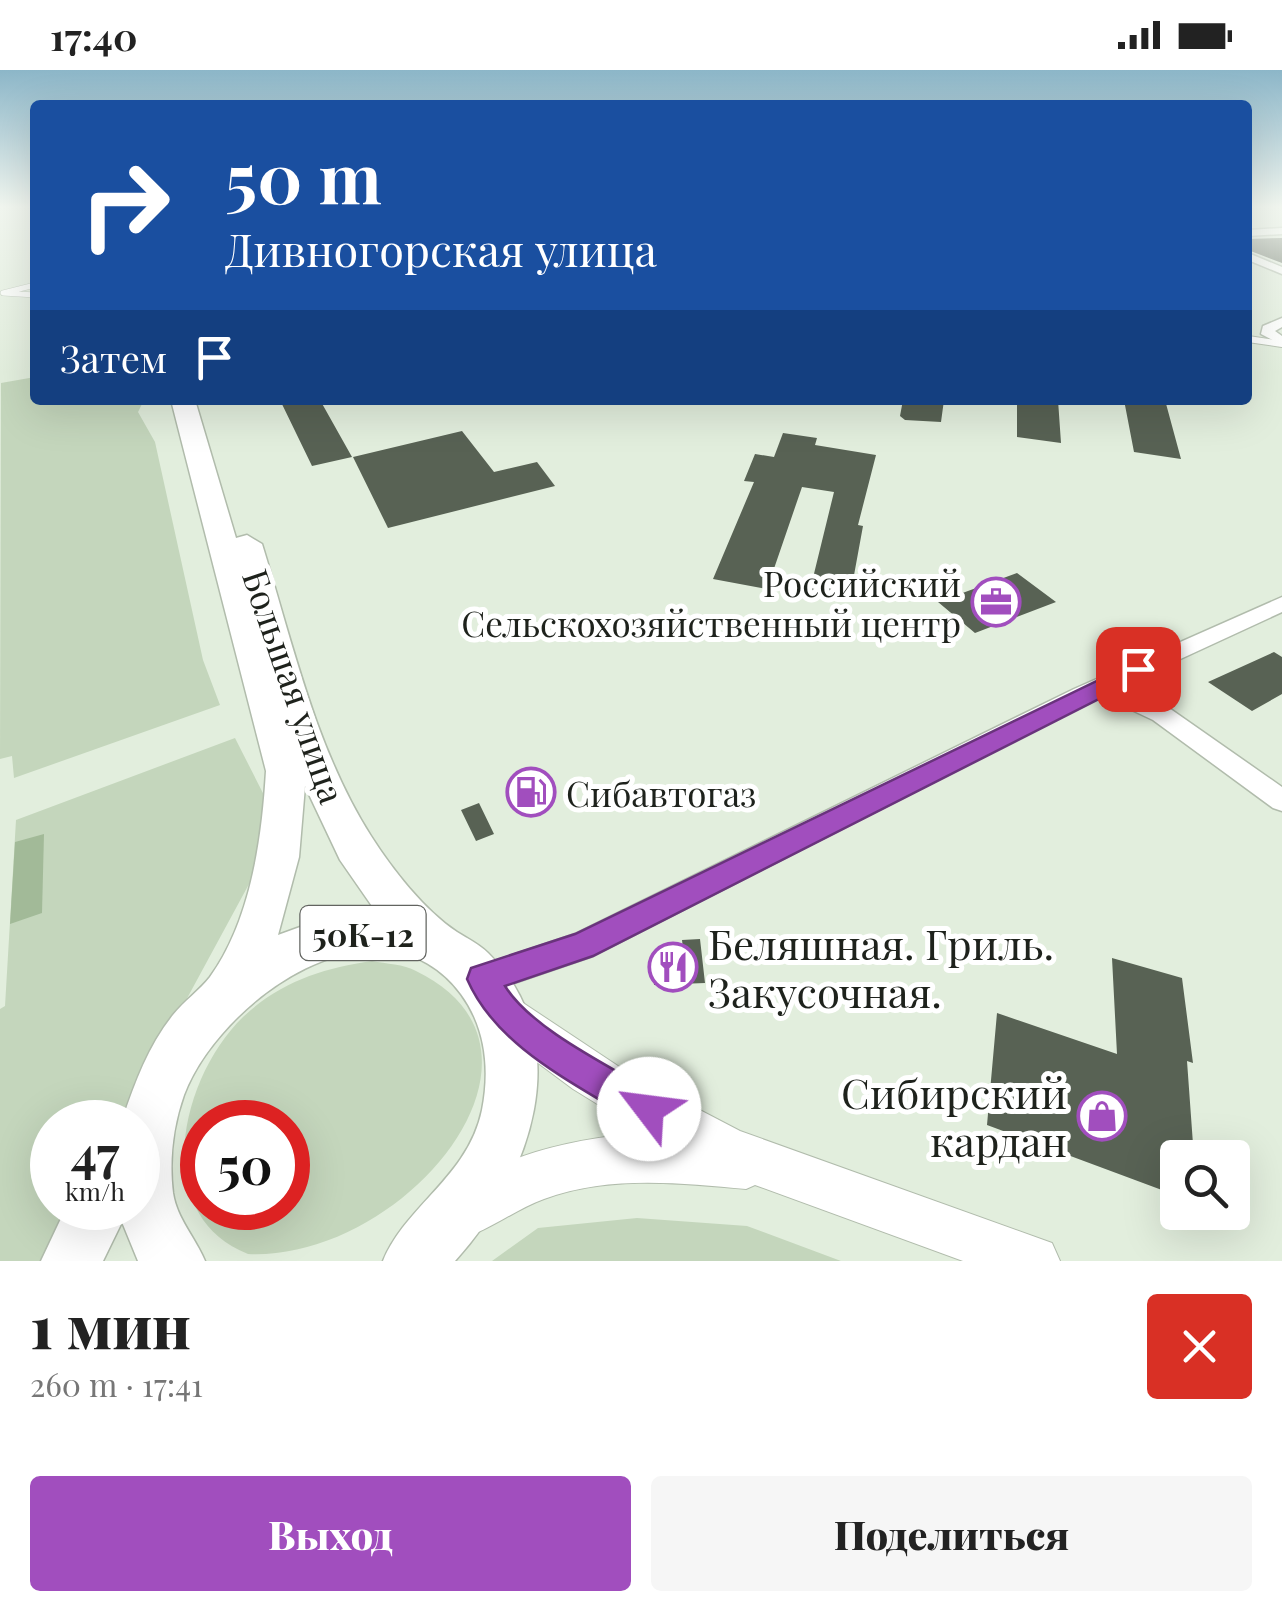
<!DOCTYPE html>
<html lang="ru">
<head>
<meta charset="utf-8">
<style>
  body { margin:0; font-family:"Playfair Display",serif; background:#f6f6f6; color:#222; height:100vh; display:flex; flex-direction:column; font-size:38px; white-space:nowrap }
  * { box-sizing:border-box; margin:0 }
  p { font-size:32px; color:#767676 }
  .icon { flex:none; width:55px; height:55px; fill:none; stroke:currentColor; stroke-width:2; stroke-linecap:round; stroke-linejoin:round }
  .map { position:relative; height:1191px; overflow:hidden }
  .sheet { display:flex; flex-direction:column; background:#fff; flex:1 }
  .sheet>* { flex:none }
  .hud { position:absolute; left:30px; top:30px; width:1222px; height:305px; border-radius:10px; box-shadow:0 10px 40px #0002; background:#1a4fa0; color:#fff; overflow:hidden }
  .tools { position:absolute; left:1160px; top:1070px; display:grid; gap:20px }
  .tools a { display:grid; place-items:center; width:90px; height:90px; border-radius:10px; background:#fff; box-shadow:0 10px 40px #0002; font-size:50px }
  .speed { position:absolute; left:30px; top:1030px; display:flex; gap:20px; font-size:50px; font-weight:700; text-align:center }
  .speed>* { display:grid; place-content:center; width:130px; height:130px; border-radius:50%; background:#fff; box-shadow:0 10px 40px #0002; line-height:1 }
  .speed small { font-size:25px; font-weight:400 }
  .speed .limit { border:15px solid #d22; background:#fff; color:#111 }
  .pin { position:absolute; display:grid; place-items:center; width:85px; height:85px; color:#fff; margin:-42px; border-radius:20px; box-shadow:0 5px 15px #0006 }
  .me { position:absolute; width:110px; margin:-55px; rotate:300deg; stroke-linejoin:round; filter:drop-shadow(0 0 8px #0008) }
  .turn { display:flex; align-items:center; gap:35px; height:210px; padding:0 30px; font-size:45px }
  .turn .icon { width:130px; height:130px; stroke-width:2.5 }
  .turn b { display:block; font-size:70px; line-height:85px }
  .then { display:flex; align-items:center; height:95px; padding:0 30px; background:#0003; gap:20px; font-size:38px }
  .round { display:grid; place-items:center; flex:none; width:105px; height:105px; border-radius:10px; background:#f6f6f6 }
  .overview { display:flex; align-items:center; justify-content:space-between; height:170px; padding:0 30px }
  h1 { font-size:60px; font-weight:800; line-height:75px }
  .action { display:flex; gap:20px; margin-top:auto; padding:20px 30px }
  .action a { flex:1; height:115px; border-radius:10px; background:#a14ebe; color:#fff; font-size:40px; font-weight:800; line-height:115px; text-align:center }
  .action a+a { background:#f6f6f6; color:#222 }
  .status { display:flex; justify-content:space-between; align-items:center; height:70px; padding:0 50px; background:#fff; direction:ltr }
  .status svg { height:28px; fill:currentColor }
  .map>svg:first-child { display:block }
  .green { fill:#c4d6bc; fill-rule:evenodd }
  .water { fill:#a2ba98 }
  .building { fill:#586254 }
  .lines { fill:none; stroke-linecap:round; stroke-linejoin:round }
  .lane-far1-casing { stroke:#b1bcac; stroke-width:6 }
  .lane-casing { stroke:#b1bcac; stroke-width:8 }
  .street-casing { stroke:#b1bcac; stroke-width:3 }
  .secondary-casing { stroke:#b1bcac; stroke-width:2 }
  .primary-casing { stroke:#b1bcac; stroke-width:3 }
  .lane-far1 { stroke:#fff; stroke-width:5 }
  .lane { stroke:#fff; stroke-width:6 }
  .street { fill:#fff; fill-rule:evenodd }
  .secondary { fill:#fff; fill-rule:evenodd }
  .primary { fill:#fff; fill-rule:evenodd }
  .route { fill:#a14ebe; stroke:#69337c; stroke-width:2.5 }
  .labels { text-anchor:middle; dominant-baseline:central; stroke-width:10; stroke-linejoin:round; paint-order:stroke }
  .shield { fill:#fff; stroke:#626460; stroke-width:2.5 }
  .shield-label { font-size:32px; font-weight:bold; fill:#1e221c }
  .poi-label { font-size:35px; fill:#1e221c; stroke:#fff; text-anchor:end }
  .street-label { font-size:35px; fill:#1e221c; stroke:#fff }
  .near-poi-label { font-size:42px; fill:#1e221c; stroke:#fff; text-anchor:start }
</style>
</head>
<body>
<div class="status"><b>17:40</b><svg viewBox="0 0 49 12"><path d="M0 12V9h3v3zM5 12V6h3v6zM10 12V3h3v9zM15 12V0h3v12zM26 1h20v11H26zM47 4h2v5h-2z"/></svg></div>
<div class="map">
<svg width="1282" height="1191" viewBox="0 0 1282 1191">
  <rect width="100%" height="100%" fill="#e2eedd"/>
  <path class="green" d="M35 307V330H144L138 342 155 372 203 590 220 635 14 708 12 686 0 689 1 313Z
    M235 668 268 733 255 803 120 1052H52V1138H74L44 1191H0V939L5 936 16 750Z
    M372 891C386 894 404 894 416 901 580 980 405 1191 248 1184 148 1144 181 1007 243 947 280 912 323 898 372 891ZM202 1052H288V1138H202Z
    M637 1148 747 1156 841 1191H492L538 1158Z"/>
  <path class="water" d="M44 764 42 843 10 854 15 772Z"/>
  <path class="building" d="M1282 168V193L1248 180V169Z
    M280 330H320L352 387 312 396Z
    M903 330H944L941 352 905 350 900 346Z
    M1017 330H1058L1061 373 1017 367Z
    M1124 330H1165L1181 389 1134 382Z
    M462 361 494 402 537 392 555 416 388 458 353 387Z
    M783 363 817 368 815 375 876 385 858 455 863 456 850 527 810 520 834 422 802 417 767 519 713 509 754 412 744 411 755 384 774 387Z
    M1017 503 1056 532 975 563 938 532Z
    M1274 582 1282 587V624L1252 641 1208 612Z
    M479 733 494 764 476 771 461 740Z
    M700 869 705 913 654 915 652 889 684 887 682 870Z
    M1112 888 1182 908 1193 993 1187 991 1194 1088H1178V1126L987 1055 997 943 1117 984Z"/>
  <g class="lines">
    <g class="lane-far1-casing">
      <path id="lane-far1" d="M35 215 3 223 35 225"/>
    </g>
    <g class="lane-casing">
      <path id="lane" d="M1248 269 1282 274"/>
    </g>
    <g class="street-casing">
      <path id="street" d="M1282 158V164L1248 166V160Z
        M1248 183 1282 197V204L1248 190Z
        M1282 248V257L1275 261 1282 266V275L1261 264 1263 256Z
        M1282 527V542L1122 616 1169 638 1282 717V741L1273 738 1153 650 1102 626 593 886 482 924 471 919 466 909 471 899 575 864 1074 619Z"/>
    </g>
    <g class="secondary-casing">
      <path id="secondary" d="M502 919 627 1002 740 1061 1052 1173 1060 1191H963L755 1115 746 1119C679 1113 609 1105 544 1129 519 1138 498 1154 474 1164L456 1157 449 1139C471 1087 593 1064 646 1064L573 1019 487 955 481 940 487 925Z"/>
    </g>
    <g class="primary-casing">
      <path id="primary" d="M171 330H195L236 468 247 465 262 474C292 571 316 680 371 766 392 799 424 840 457 862 468 869 479 874 488 883 580 973 529 1110 455 1191H383C406 1135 468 1107 482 1040 490 1000 486 958 461 924 380 816 219 931 184 1025 173 1056 169 1091 173 1123 177 1149 195 1167 205 1191H138L122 1152 103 1191H41L66 1138H138V1052H122L123 1048C135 1012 149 975 173 945 184 931 200 920 210 907 251 850 262 768 266 701ZM305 716 340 790 374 839 336 844 278 865 299 787Z"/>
    </g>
    <use href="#lane-far1" class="lane-far1"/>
    <use href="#lane" class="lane"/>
    <use href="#street" class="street"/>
    <use href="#secondary" class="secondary"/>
    <use href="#primary" class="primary"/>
  </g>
  <linearGradient id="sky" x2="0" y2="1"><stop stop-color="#8cb6c8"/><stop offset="0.45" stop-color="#f2f7f0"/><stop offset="1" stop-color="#f2f7f0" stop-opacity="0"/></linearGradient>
  <rect width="1282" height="304" fill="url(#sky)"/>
  <path class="route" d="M1138 591 1149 599 1146 605 593 886 505 916C533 961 616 999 661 1027L666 1039 661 1052 649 1057 636 1052C575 1013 497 978 467 909L471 898 575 864Z"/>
  <defs>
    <g id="office-ring" transform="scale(2.5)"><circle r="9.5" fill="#fff" stroke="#a14ebe" stroke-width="1.5"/><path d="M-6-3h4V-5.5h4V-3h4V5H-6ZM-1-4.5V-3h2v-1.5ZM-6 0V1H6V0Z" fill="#a14ebe"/></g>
    <g id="fuel-ring" transform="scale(2.5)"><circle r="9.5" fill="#fff" stroke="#a14ebe" stroke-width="1.5"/><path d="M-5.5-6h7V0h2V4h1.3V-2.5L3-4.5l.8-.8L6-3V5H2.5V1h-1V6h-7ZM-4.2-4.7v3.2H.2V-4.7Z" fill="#a14ebe"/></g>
    <g id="restaurant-ring" transform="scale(2.5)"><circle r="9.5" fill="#fff" stroke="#a14ebe" stroke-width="1.5"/><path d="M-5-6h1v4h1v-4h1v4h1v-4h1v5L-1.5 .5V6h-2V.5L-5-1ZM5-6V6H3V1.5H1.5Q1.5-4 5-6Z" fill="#a14ebe"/></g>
    <g id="shop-ring" transform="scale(2.5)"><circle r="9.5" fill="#fff" stroke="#a14ebe" stroke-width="1.5"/><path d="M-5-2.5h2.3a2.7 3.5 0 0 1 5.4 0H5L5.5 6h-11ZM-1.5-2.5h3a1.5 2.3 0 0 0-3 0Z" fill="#a14ebe"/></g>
  </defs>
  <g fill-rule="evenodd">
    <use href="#office-ring" x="996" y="532"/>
    <use href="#fuel-ring" x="531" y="722"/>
    <use href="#restaurant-ring" x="673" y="897"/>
    <use href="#shop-ring" x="1102" y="1046"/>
  </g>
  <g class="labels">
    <rect class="shield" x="300.5" y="836" width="125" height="54" rx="8"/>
    <g class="shield-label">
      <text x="363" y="863">50К-12</text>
    </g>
    <g class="poi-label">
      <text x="961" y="512">Российский<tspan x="961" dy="40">Сельскохозяйственный центр</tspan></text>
      <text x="566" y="722" text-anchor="start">Сибавтогаз</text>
    </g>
    <g class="street-label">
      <text transform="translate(295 616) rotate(71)">Большая улица</text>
    </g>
    <g class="near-poi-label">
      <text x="708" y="873">Беляшная. Гриль.<tspan x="708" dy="48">Закусочная.</tspan></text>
      <text x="1067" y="1022" text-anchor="end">Сибирский<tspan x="1067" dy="48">кардан</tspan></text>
    </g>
  </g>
</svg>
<div class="tools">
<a><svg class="icon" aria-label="search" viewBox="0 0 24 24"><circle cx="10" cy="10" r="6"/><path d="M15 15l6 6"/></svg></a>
</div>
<div class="speed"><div>47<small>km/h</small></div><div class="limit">50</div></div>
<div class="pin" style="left:1138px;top:599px;background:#d93025"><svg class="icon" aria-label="arrive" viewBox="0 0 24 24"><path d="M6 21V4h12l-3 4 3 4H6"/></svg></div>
<svg class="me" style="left:649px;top:1039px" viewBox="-20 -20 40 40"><circle r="19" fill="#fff"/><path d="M0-13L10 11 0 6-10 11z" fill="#a14ebe"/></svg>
<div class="hud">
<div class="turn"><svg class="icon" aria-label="right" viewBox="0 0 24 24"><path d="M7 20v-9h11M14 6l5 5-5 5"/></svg><div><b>50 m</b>Дивногорская улица</div></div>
<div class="then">Затем<svg class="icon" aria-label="arrive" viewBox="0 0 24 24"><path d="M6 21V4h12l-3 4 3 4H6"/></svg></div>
</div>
</div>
<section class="sheet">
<div class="overview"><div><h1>1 мин</h1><p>260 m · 17:41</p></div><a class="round" style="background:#d93025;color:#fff"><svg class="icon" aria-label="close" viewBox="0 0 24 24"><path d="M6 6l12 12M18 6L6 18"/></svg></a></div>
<div class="action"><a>Выход</a><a>Поделиться</a></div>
</section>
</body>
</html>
